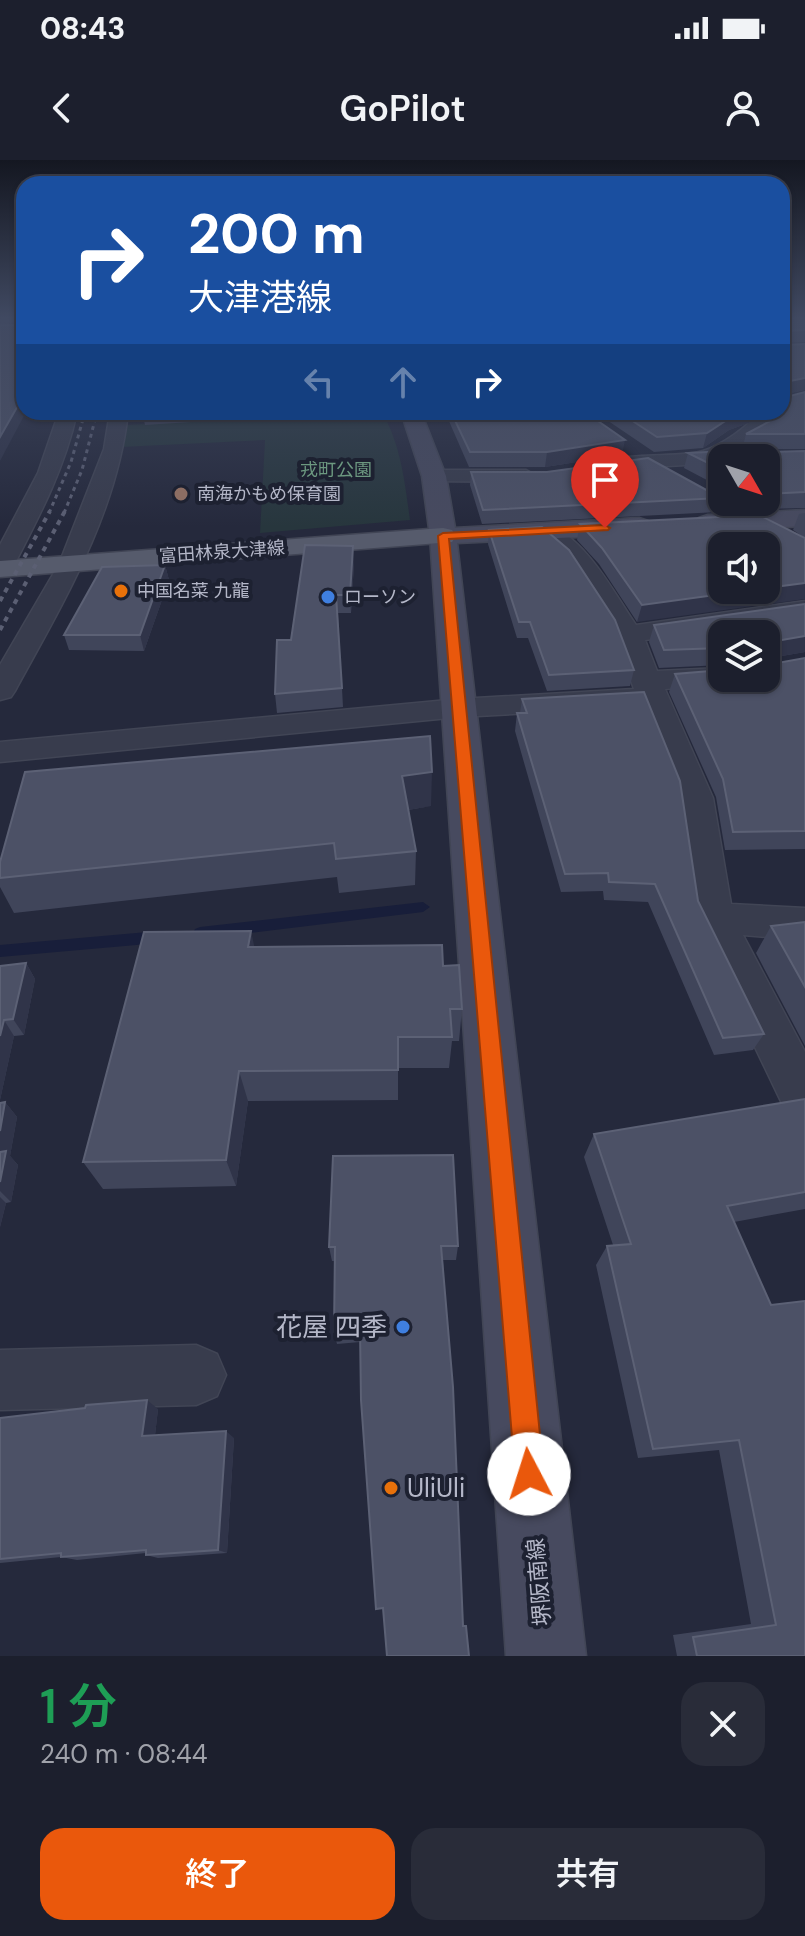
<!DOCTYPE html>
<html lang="ja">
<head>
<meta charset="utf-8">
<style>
  body { margin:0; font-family:"DM Sans","Noto Sans JP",sans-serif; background:#292c39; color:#f1f3f6; height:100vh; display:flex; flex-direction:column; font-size:30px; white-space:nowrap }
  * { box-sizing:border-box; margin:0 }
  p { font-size:26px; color:#a0a2aa }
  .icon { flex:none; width:44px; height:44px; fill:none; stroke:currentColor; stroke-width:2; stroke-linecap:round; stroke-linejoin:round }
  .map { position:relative; height:1496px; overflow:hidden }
  .panel { display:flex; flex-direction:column; background:#1c1f2d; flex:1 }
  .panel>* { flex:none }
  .banner { position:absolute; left:16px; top:16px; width:774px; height:244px; border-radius:24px; box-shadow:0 2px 6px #0004,0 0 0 2px #3a3d49; background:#1a4fa0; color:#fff; overflow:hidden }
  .needle { width:52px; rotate:129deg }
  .buttons { position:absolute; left:708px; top:284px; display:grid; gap:16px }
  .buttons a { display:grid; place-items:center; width:72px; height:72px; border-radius:16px; background:#1c1f2d; box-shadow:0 2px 6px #0004,0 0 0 2px #3a3d49; font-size:40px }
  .pin { position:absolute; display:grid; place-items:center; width:68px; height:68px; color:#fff; margin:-82px -34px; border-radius:50% 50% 50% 0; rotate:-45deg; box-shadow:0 0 8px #0007 }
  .pin .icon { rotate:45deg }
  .me { position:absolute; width:88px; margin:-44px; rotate:355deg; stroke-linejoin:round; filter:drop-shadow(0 0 6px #0008) }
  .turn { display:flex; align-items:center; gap:28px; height:168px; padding:0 40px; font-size:36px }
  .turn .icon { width:104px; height:104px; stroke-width:2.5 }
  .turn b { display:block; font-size:56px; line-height:68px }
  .lanes { display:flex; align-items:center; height:76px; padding:0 40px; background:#0003; justify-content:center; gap:40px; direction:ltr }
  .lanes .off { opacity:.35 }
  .round { display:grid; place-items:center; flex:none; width:84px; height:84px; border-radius:24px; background:#292c39 }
  .headline { display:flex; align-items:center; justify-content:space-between; height:136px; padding:0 40px }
  h1 { font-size:48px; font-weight:600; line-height:60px; color:#1e9e55 }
  .cta { display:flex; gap:16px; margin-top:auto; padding:16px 40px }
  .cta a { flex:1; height:92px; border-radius:24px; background:#ea580c; color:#fff; font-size:32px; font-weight:600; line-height:92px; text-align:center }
  .cta a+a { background:#292c39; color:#f1f3f6 }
  .status { display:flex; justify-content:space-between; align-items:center; height:56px; padding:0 40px; background:#1c1f2d; direction:ltr }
  .status svg { height:22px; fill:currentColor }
  header { display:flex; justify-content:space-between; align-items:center; height:104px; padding:0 40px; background:#1c1f2d; font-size:36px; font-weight:600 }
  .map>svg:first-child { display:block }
  .green { fill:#27363d }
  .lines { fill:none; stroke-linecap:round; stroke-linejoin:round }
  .stream { fill:#181e3a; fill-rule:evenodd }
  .minor-casing { stroke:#414555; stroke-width:3 }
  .secondary-casing { stroke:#414555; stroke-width:3 }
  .primary-casing { stroke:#414555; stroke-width:3 }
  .minor { fill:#383c4d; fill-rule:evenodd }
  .secondary { fill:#474a5f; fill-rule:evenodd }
  .primary { fill:#565b6c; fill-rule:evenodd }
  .rail-far1 { stroke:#5b5f73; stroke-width:3; stroke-dasharray:4 4; stroke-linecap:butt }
  .rail { stroke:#5b5f73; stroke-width:4; stroke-dasharray:5 5; stroke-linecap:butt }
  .wall { fill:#40455a }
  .shaded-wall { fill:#303449 }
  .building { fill:#4c5166; stroke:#5c6175; stroke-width:2 }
  .route { fill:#ea580c; stroke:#983908; stroke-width:2 }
  .education-dot { fill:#8d6e63; stroke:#1d2131; stroke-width:3 }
  .food-dot { fill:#e8710a; stroke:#1d2131; stroke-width:3 }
  .shop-dot { fill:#3f7fe0; stroke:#1d2131; stroke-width:3 }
  .labels { text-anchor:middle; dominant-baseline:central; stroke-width:8; stroke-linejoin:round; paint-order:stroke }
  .far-park-label { font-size:18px; fill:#6c9880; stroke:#1d2131 }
  .far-poi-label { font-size:18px; fill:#b4b7c8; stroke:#1d2131; text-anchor:start }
  .far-street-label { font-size:18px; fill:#b4b7c8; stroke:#1d2131 }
  .street-label { font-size:22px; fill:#b4b7c8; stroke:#1d2131 }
  .near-poi-label { font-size:26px; fill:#b4b7c8; stroke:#1d2131; text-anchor:end }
</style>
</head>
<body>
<div class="status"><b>08:43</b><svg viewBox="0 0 49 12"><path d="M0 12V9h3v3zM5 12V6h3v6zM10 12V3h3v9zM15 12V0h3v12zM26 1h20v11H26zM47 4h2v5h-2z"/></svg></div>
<header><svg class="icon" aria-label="back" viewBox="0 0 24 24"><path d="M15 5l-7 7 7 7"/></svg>GoPilot<svg class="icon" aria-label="person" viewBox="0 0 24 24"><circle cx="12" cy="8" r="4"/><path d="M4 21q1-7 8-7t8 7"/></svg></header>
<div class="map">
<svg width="805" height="1496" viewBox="0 0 805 1496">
  <rect width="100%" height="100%" fill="#25293c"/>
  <path class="green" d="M318 252H382C401 285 405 323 410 360L260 373 265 280 122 287 126 265 317 255Z"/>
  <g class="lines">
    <path class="stream" d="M423 742 430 747 423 752 200 779 195 777 193 773 195 769 200 767Z
      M159 771 164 773 166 777 164 781 159 783 0 797V785Z"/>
    <g class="minor-casing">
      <path id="minor" d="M59 252H77C65 308 39 357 13 407L9 412 0 415V385L38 313Z
        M110 252H128C117 354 63 443 15 531L11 537 0 540V505L59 404 104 289Z
        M760 252H779L758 275 731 291 763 294 766 298H722V303L649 307 602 315 592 309C608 290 679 299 703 291 722 285 747 267 760 252Z
        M434 310H526L537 316 526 322 426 321 423 316Z
        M722 336V342H741L805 380V397L796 395 717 347 714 342Z
        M544 364C584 374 614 433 636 465L805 441V457L645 480 657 511 722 508V518H736L733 523 665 529 713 638 731 744 805 748V780L743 775 805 892V962L788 956 693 758 677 638 641 547 459 557 0 602V582L459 539 634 529 614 474 569 403 532 371 536 366Z
        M196 1185 217 1194 226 1215 217 1236 196 1245 0 1250V1190Z"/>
    </g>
    <g class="secondary-casing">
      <path id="secondary" d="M401 252H421L446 316 455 368 639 358 648 361 652 366 648 371 639 374 457 383 586 1496H506L430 376 422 316Z
        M805 350V366L708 371 699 368 695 363 699 358 708 355Z"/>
    </g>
    <g class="primary-casing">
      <path id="primary" d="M443 368 452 370 456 376 452 382 0 417V401Z"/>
    </g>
    <use href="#minor" class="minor"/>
    <use href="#secondary" class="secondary"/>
    <use href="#primary" class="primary"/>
    <path class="rail-far1" d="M49 353 71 302 85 252
      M64 353 82 310 97 252"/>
    <path class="rail" d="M0 441 50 351
      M0 470 65 351"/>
  </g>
  <path class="wall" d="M0 157H24L0 301 20 165 22 163 0 164Z
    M782 157H805V182L784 183V185L805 184V230L784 234 782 242Z
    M805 232V289H769L771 292 805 291V348L759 349 747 342H766V298H722V328L684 308 688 293 726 291 743 286 746 274 774 259Z
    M142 252H344L145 265Z
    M445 252H585L622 295 545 307H469Z
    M595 252H759L751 262 729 270 703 288 654 292Z
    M471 312 721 338 718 352 482 364 470 325Z
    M805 353V378L793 370 799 354Z
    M580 364 805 378 637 462 599 404 577 380Z
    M489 370 634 510 630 526 547 531 528 478H517L488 384Z
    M354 403 351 453H338L343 547 277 553 275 534 291 480Z
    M165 405 169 420 144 491 69 490 64 475Z
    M805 444V492L770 498 768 502 772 504 805 498V689L725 690 716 637 669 532 675 514 722 510V518H766V474H722V505L659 508 649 482 654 465Z
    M522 539 698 741 764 874 753 890 714 895 648 742 604 740 603 731 561 732 515 571 517 553H520Z
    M431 646 408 650 416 691 415 725 339 733 337 717 14 753 0 727V702Z
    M805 762V886L756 793 771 766Z
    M254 787 443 806 462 849 459 881H452L449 908H398V940L248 941 236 1026 103 1029 83 1002Z
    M26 803 35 819 24 875 14 876 0 940V806Z
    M805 939V1049L734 1062 805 1496H677L673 1475 751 1464 719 1290 638 1298 596 1105 607 1086 613 1085 584 997 594 974Z
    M5 942 17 957 10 996 18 1005 11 1042 6 1043 0 1067V943Z
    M458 1086 456 1100H443L462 1465 466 1466 469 1496 360 1182 337 1184 334 1172 335 1101H332L329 1087Z
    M158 1249 155 1275 234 1278 227 1393 158 1398 146 1395V1393L77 1400 61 1397 0 1403V1258Z"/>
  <path class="shaded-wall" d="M805 218V230L782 235 785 222Z
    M24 235V252H26L0 301V277Z
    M744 252H759L751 262 729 270 703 288 707 273 733 256Z
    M625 280 622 295 545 307 547 292Z
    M353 386 354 403 351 453 350 435Z
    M165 405 169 420 144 491 140 475Z
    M805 423V439L637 462 642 445 752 430H766V428Z
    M805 476V492L770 498 766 507V500L770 482Z
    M432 612 431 646 402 651V616Z
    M251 771 258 804 248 787Z
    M26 803 35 819 24 875 13 859Z
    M4 860 14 876 0 940V876Z
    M239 911 248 941 236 1026 226 1000Z
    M5 942 17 957 10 996 18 1005 11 1042 0 1031V971Z
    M0 1037 6 1043 0 1067Z
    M147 1240 158 1249 154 1284 142 1276Z
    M226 1271 234 1278 227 1393 218 1390Z"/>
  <path class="building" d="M22 157H24V235L0 277V165H20L23 162Z
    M782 157H805V170L784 171V185L805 184V218L785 222 784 235H782Z
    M805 232V274H746L774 259 778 252H782V244L786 237Z
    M451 252H585L625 280 547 292H470Z
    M619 252H744L733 256 707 273 657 277Z
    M729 286H768L771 292 805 291V332L766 334V298H722V310L688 293 726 291Z
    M648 298 721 338 483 350 471 312H547Z
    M759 355 805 378V423L766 428V386H722V430H752L642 445 602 388 580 364Z
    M542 367 569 390 615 460 634 510 549 515 530 462H519L489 370Z
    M305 385 353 386 350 435H336L342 528 275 534 277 480H291Z
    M165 405 140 475H64L102 407Z
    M805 444V476L770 482V497L766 500V474H722V488L664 490 654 465Z
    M805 498V671L733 672 723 619 675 514 722 510V518H766V500L772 504Z
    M644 532 680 621 698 741 764 874 723 878 655 724 609 722 608 713 565 714 517 553H527L522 539Z
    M430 576 432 612 402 616 416 691 336 699 334 683 0 718V702L25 612Z
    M805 762V827L771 766Z
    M251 771 248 787 442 785 443 806 459 805 462 849H450L452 877H398V910L239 911 226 1000 83 1002 144 772Z
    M26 803 13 859 4 860 0 876V806Z
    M805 939V1032L727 1046 771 1145 805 1141V1496H697L693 1477 776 1465 739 1280 653 1289 607 1086 631 1084 594 974Z
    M5 942 0 971V943Z
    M6 991 0 1022V992Z
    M453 995 458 1086H441L453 1227 463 1466H466L469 1496H387L383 1448 376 1449 361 1240 360 1170 334 1172 335 1087H329L333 996Z
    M147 1240 142 1276 226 1271 218 1390 146 1395V1390L61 1397V1393L0 1399V1258L85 1248 86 1245Z"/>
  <linearGradient id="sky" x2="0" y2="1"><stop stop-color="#141721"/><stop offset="0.43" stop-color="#404961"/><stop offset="1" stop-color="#404961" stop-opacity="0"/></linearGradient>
  <rect width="805" height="367" fill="url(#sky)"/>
  <path class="route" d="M605 365 610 368 608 370 449 379 544 1314 540 1324 529 1328 519 1324 515 1314 438 376 443 373Z"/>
  <circle class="education-dot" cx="181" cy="334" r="8"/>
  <g class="food-dot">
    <circle cx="121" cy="431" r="8"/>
    <circle cx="391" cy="1328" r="8"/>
  </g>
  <g class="shop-dot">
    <circle cx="328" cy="437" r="8"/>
    <circle cx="403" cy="1167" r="8"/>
  </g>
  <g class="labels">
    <g class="far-park-label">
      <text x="336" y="310">戎町公園</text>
    </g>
    <g class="far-poi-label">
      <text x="197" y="334">南海かもめ保育園</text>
      <text x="137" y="431">中国名菜 九龍</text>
      <text x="344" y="437">ローソン</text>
    </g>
    <g class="far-street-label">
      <text transform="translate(222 392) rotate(-4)">富田林泉大津線</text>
    </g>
    <g class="street-label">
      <text transform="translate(539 1422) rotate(-95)">堺阪南線</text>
    </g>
    <g class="near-poi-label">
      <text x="387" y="1167">花屋 四季</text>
      <text x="407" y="1328" text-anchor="start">UliUli</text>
    </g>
  </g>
</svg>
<div class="buttons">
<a><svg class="needle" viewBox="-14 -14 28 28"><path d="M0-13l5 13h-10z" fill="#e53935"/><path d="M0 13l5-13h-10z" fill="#a0a2aa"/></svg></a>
<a><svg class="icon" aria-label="sound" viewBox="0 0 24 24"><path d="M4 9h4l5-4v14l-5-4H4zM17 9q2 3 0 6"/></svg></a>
<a><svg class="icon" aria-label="layers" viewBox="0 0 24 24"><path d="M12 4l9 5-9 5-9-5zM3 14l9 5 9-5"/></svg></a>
</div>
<div class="pin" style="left:605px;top:368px;background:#d93025"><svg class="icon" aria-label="arrive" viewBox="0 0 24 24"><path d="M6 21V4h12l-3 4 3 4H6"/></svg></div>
<svg class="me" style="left:529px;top:1314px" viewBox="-20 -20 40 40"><circle r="19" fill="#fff"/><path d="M0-13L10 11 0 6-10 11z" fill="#ea580c"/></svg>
<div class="banner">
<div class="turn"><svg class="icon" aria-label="right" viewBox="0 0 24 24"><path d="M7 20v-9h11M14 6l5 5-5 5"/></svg><div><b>200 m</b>大津港線</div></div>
<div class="lanes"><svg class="icon off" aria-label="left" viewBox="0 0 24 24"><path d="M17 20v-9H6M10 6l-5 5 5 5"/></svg><svg class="icon off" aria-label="ahead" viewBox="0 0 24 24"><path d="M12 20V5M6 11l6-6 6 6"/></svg><svg class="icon" aria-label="right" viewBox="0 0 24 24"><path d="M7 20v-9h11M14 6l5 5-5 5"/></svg></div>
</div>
</div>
<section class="panel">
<div class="headline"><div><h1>1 分</h1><p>240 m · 08:44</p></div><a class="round"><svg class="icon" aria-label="close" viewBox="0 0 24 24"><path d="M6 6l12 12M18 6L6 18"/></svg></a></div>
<div class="cta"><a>終了</a><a>共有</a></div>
</section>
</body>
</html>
